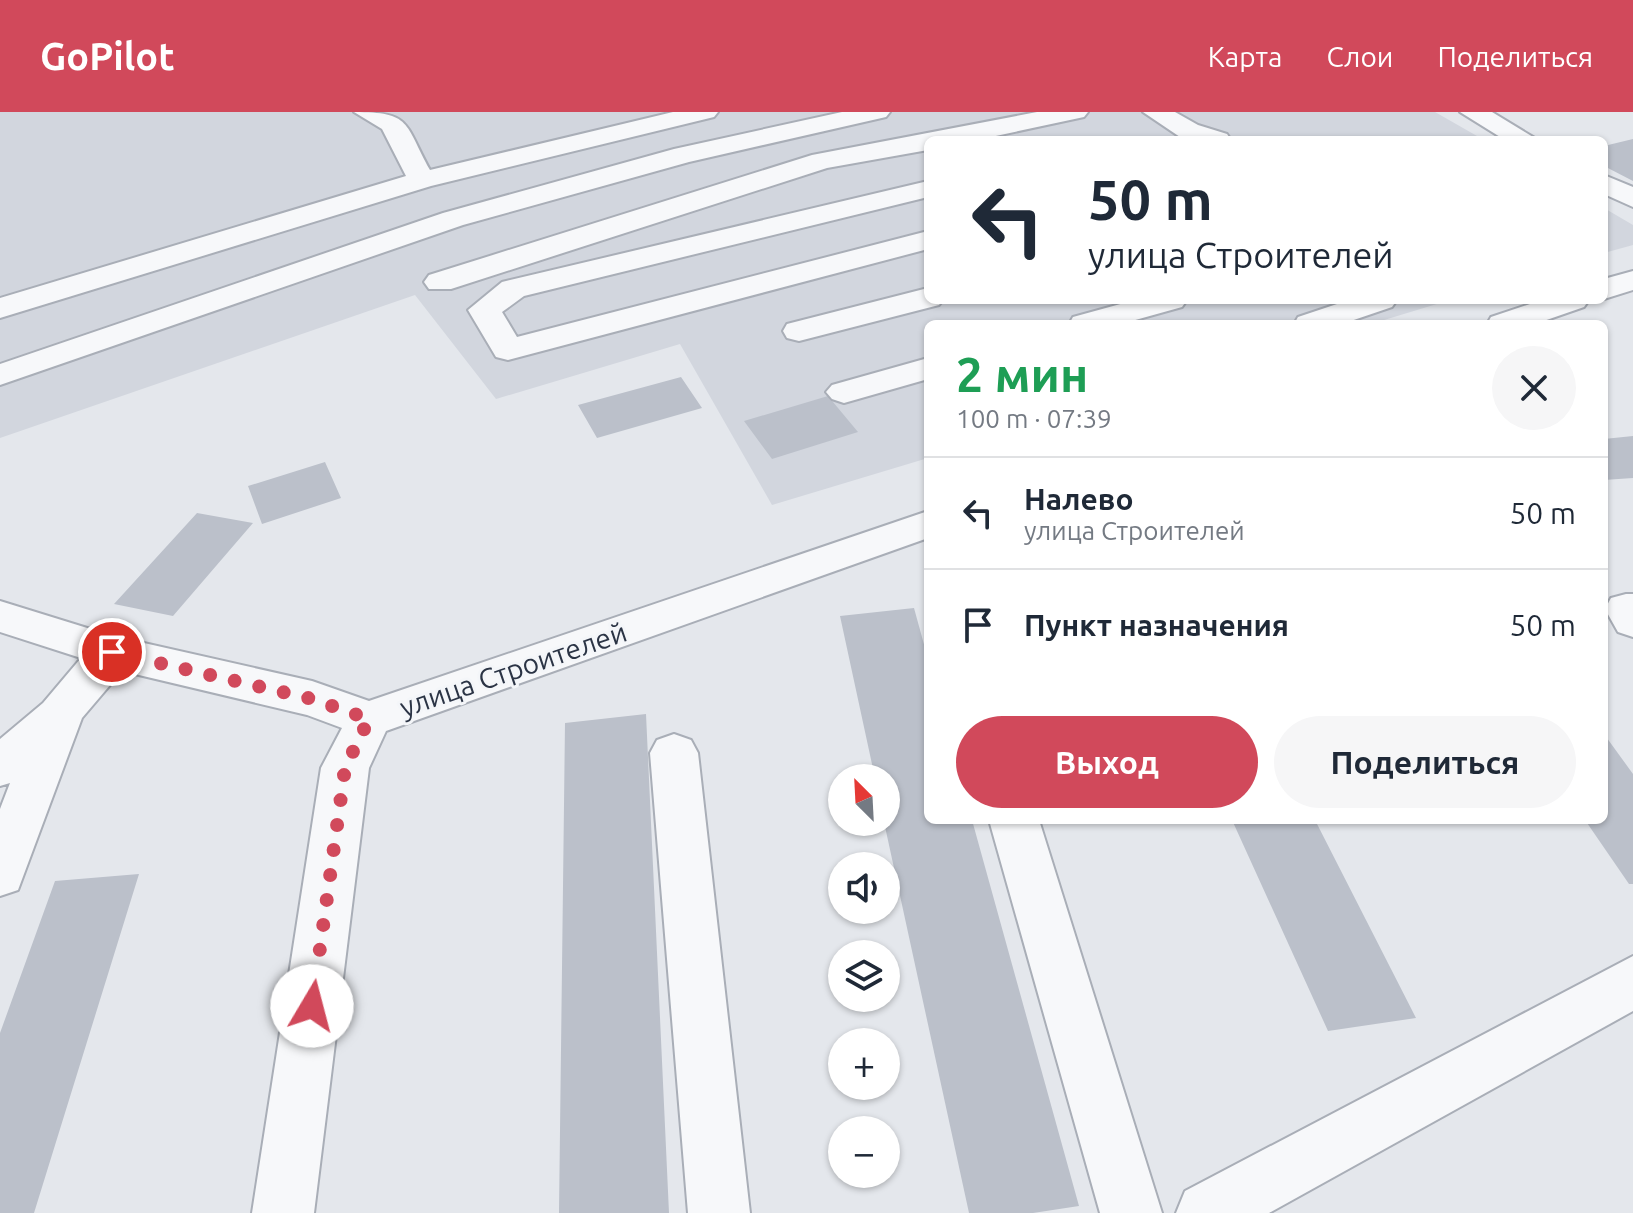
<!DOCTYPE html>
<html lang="ru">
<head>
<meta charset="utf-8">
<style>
  body { margin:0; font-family:Ubuntu,sans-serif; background:#f6f6f7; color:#1f2937; height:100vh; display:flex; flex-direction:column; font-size:30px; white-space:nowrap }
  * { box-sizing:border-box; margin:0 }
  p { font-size:26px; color:#747a83 }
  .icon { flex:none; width:44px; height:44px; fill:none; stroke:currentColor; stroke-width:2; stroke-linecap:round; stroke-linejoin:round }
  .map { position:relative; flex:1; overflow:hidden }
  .side { position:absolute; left:924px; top:208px; width:684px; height:504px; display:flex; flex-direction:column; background:#fff; border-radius:12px; box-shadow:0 2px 6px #0004 }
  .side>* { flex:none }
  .guide { position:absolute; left:924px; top:24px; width:684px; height:168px; border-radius:12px; box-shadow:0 2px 6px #0004; background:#fff; color:#1f2937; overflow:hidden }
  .needle { width:52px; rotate:336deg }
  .fabs { position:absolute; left:828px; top:652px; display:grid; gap:16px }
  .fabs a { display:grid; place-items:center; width:72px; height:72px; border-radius:50%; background:#fff; box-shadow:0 2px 6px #0004; font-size:40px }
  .pin { position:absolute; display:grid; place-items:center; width:68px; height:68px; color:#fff; margin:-34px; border:4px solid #fff; border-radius:50%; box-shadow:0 2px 8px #0007 }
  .me { position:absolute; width:88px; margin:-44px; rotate:8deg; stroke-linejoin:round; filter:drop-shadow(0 0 6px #0008) }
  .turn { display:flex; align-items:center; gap:28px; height:168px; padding:0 32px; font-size:36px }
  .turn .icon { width:104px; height:104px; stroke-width:2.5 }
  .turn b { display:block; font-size:56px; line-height:68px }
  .round { display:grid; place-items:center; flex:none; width:84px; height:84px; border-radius:42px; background:#f6f6f7 }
  .headline { display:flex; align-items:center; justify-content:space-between; height:136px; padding:0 32px }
  h1 { font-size:48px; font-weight:600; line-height:60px; color:#1e9e55 }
  .cta { display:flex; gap:16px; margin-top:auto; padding:16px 32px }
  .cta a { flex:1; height:92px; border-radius:48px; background:#d1495b; color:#fff; font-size:32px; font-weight:600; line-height:92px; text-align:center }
  .cta a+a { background:#f6f6f7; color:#1f2937 }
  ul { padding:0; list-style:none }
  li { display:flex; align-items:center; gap:24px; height:112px; padding:0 32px; border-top:2px solid #e0e1e3 }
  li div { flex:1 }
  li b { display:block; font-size:30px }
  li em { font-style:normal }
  header { display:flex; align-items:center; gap:48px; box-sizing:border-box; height:112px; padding:0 40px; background:#d1495b; color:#fff }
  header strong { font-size:38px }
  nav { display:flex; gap:44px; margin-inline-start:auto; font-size:28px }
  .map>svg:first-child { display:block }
  .built { fill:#d2d6de }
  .building { fill:#bbc0ca }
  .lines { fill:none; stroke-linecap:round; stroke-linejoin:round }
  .minor-casing { stroke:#a9aeb7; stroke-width:4 }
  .minor { fill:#f7f8fa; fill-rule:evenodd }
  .route { stroke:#d1495b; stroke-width:14; stroke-dasharray:0 25.2 }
  .labels { text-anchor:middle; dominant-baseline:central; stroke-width:6; stroke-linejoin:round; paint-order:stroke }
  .street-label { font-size:28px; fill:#2b3445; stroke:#f4f6f9 }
</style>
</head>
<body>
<header>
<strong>GoPilot</strong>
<nav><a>Карта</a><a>Слои</a><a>Поделиться</a></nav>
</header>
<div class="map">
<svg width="1633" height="1101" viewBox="0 0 1633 1101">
  <rect width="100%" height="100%" fill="#e4e7ec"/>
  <path class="built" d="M0 0H1435L1484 28H928V188H1450L1371 212H928V346L772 393 680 232 496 287 415 183 0 326Z
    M1604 96 1633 113V133L1604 141Z"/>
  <path class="building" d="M1633 27V69L1604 54V34Z
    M681 265 702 296 597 326 578 293Z
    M828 284 858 320 772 347 744 309Z
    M1633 324V366L1604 368V327Z
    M325 350 341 386 262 412 248 374Z
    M197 401 253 411 173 504 114 492Z
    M914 496 928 547V708H972L1079 1094 1033 1101H969L884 710 886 666H875L840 504Z
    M646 602 669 1101H559L565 611Z
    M1604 622 1633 662V772H1629L1585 708H1604Z
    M1232 708H1315L1416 906 1328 919Z
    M139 762 34 1101H0V921L55 769Z"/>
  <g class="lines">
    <g class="minor-casing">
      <path id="minor" d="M354 0C412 0 404 11 430 58L673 0H718L714 5 431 74 0 206V186L406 64 382 17Z
        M842 0H890L886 5 689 50 463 113 0 273V252L443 101 674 37Z
        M1037 0H1088L1084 5 977 28H928V38L827 56 451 177H429L424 170 429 163 812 43Z
        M1143 0H1175L1198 13 1227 22 1231 28 1180 25Z
        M1460 0H1492L1538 28H1505Z
        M1604 63 1633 75V95L1604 82Z
        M928 69V85L524 184 502 200 517 225 928 119V137L508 248 496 245 468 198 502 170Z
        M1633 159V178L1604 187V167Z
        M928 176V188H943L939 193 799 229 787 226 783 219 787 212Z
        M1135 188H1187L1182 195 1121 212H1069L1073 205Z
        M1349 188H1397L1392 195 1342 212H1294L1298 205Z
        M1542 188H1589L1584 195 1535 212H1487L1491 205Z
        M928 246V267L844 291 832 287 826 280 832 273Z
        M928 399V426L386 619 369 656 314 1101H252L321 656 342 616 307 603 122 559 82 606 18 778 0 784V697L10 671 0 674V627L43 591 81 546 0 520V489L113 524 312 569 369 589Z
        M1626 482H1633V525L1618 520 1605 497 1611 486Z
        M674 622 691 628 698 641 750 1101H688L650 641 657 628Z
        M989 708H1039L1162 1101H1100Z
        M1633 844V899L1269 1101H1176L1185 1079Z"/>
    </g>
    <use href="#minor" class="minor"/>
  </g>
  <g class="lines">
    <path class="route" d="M112 540 312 587 369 607 345 656 312 894"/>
  </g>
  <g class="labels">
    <g class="street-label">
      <text transform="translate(513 557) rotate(-19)">улица Строителей</text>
    </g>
  </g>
</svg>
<div class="fabs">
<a><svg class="needle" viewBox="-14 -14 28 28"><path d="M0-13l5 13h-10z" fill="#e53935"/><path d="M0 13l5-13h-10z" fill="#747a83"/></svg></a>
<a><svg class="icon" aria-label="sound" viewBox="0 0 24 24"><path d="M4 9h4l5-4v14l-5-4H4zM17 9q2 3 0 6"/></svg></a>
<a><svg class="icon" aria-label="layers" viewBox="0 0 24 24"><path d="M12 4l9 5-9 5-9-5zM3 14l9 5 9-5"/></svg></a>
<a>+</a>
<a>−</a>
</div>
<div class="pin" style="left:112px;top:540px;background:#d93025"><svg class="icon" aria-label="arrive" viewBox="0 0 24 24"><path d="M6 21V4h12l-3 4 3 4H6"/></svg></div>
<svg class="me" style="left:312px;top:894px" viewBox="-20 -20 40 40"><circle r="19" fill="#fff"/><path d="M0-13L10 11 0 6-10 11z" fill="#d1495b"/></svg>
<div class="guide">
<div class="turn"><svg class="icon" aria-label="left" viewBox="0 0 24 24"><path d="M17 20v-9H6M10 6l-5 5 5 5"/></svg><div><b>50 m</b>улица Строителей</div></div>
</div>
<section class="side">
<div class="headline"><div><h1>2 мин</h1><p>100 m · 07:39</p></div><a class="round"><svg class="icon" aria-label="close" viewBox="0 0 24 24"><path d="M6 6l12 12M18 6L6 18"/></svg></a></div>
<ul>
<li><svg class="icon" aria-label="left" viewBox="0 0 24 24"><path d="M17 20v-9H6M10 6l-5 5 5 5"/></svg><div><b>Налево</b><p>улица Строителей</p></div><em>50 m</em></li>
<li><svg class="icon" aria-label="arrive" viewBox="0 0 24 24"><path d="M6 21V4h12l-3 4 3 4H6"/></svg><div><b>Пункт назначения</b></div><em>50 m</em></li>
</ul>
<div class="cta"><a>Выход</a><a>Поделиться</a></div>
</section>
</div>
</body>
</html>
